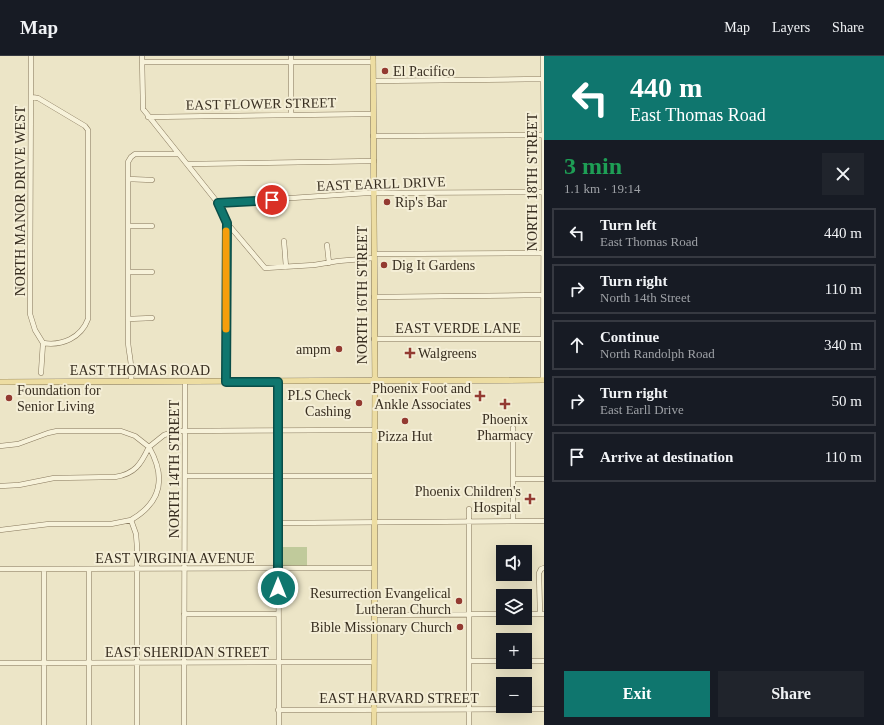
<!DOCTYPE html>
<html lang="en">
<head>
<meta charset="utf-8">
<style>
  body { margin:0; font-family:"Times New Roman",serif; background:#20242c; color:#f1f3f6; height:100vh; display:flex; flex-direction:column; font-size:15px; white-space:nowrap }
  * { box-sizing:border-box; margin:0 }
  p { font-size:13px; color:#9ea1a6 }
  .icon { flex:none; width:22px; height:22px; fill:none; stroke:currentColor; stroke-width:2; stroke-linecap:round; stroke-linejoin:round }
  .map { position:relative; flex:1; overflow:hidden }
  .drawer { display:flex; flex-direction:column; background:#171b24; width:340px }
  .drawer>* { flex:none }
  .banner { background:#0f766e; color:#fff; overflow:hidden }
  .fabs { position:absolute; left:496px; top:489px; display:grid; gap:8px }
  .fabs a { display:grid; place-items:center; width:36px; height:36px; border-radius:0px; background:#171b24; box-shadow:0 4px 16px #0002; font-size:20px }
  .pin { position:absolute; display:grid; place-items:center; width:34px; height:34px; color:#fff; margin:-17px; border:2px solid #fff; border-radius:50%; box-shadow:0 1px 4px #0007 }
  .me { position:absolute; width:44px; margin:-22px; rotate:0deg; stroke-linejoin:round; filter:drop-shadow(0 0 3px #0008) }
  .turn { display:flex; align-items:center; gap:14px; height:84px; padding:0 20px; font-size:18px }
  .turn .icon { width:52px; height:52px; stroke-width:2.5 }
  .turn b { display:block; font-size:28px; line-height:34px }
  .round { display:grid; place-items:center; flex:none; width:42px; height:42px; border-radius:0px; background:#20242c }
  .summary { display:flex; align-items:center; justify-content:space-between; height:68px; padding:0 20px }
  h1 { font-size:24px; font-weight:800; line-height:30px; color:#1e9e55 }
  .button { display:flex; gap:8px; margin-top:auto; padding:8px 20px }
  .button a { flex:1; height:46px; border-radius:0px; background:#0f766e; color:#fff; font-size:16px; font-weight:800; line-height:46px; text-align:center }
  .button a+a { background:#20242c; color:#f1f3f6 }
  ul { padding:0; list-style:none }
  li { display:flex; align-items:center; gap:12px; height:50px; margin:0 8px 6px; padding:0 12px; border:2px solid #363941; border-radius:0px }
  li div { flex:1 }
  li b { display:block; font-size:15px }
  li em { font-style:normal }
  header { display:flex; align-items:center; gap:24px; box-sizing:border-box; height:56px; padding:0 20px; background:#171b24; border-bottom:1px solid #363941 }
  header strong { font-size:19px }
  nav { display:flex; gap:22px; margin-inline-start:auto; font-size:14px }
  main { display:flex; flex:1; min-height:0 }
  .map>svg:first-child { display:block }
  .green { fill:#c0ca9b }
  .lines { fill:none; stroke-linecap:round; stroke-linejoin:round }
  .minor-casing { stroke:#87785d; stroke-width:5.5 }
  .major-casing { stroke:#554631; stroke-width:6 }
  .minor { stroke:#f7f2da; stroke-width:4.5 }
  .major { stroke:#eddda2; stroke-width:5.5 }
  .route-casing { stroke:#0a4d48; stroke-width:10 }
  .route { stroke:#0f766e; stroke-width:7 }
  .slow { stroke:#f59e0b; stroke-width:7 }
  .poi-dot { fill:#933a31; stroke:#f4eed6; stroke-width:1.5 }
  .labels { text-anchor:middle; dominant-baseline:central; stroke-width:4; stroke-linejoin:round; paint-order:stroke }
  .poi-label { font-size:14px; fill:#382e20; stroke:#f4eed6; text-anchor:end }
  .street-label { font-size:14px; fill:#382e20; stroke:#f4eed6 }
</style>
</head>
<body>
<header>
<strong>Map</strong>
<nav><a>Map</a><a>Layers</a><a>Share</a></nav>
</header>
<main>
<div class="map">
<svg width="544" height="669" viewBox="0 0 544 669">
  <rect width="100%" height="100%" fill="#ece5c7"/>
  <path class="green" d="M280 491H307V510H282Z"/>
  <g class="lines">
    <g class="minor-casing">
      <path id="minor" d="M31 0 30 258 35 274 43 287
        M142 0 143 53 214 142 218 147 227 167 265 212 314 209 338 205 374 202
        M291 0V59
        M543 0 544 105 543 324
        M142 6H373
        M373 25 543 23
        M31 41 38 42 85 70 88 74V263C81 282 62 290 43 287
        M148 61 373 58
        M373 80 544 79
        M188 108 374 105
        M128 123 152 124
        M218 147 367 137 544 136
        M128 170H152
        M284 185 286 211
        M327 189 329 207
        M374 198 544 197
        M128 216H152
        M374 241 542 239
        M128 263 152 262
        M374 283H543
        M41 317 43 287
        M131 325C133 312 129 299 128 286V106L131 101 135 98H179
        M226 326V173L227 167
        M278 326 279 669
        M513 372V465
        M0 390 18 388 48 377 57 375H121L135 380 149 391 164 379 177 375 374 374
        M185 420H374
        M513 423H544
        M0 430 19 429 54 422 115 421C135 418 141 408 149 391
        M278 467 544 465
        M0 474 49 468H111L131 464
        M0 513 374 512
        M184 558H278
        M525 558H544
        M540 558 539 517 541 513 544 512
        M374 559 503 558
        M469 605H503
        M525 605H544
        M0 607 374 606
        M278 654 544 653
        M44 669V513
        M89 669V514
        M137 669V491L136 478 131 464C162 446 166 421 149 391
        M184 669 185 325
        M469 669V453"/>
    </g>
    <g class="major-casing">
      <path id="major" d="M373 0 375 326 374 669
        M0 326 544 324"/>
    </g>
    <use href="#minor" class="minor"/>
    <use href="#major" class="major"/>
  </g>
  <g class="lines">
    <g class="route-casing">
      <path id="route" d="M272 144 218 147 227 167 226 326H278V532"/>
    </g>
    <use href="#route" class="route"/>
    <path class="slow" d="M226 175V273"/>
  </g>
  <g class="poi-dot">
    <circle cx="385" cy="15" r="4"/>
    <circle cx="387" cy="146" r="4"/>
    <circle cx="384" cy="209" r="4"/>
    <circle cx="339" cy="293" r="4"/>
    <path d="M408 291h4v4h4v4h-4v4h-4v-4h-4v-4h4z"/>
    <path d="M478 334h4v4h4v4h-4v4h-4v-4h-4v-4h4z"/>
    <circle cx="9" cy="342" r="4"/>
    <circle cx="359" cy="347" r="4"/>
    <path d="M503 342h4v4h4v4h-4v4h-4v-4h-4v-4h4z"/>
    <circle cx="405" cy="365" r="4"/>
    <path d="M528 437h4v4h4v4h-4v4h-4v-4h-4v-4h4z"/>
    <circle cx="459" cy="545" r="4"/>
    <circle cx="460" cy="571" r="4"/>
  </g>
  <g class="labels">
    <g class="poi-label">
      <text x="393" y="15" text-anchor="start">El Pacifico</text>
      <text x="395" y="146" text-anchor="start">Rip's Bar</text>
      <text x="392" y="209" text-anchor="start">Dig It Gardens</text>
      <text x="331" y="293">ampm</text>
      <text x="418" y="297" text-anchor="start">Walgreens</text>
      <text x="471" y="332">Phoenix Foot and<tspan x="471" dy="16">Ankle Associates</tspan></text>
      <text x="17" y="334" text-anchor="start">Foundation for<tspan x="17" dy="16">Senior Living</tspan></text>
      <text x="351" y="339">PLS Check<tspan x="351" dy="16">Cashing</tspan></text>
      <text x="505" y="363" text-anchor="middle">Phoenix<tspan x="505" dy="16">Pharmacy</tspan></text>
      <text x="405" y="380" text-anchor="middle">Pizza Hut</text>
      <text x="521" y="435">Phoenix Children's<tspan x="521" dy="16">Hospital</tspan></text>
      <text x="451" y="537">Resurrection Evangelical<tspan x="451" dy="16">Lutheran Church</tspan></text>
      <text x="452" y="571">Bible Missionary Church</text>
    </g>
    <g class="street-label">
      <text transform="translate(261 48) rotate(-1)">EAST FLOWER STREET</text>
      <text transform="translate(532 126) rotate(-90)">NORTH 18TH STREET</text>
      <text transform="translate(381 128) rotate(-2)">EAST EARLL DRIVE</text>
      <text transform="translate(20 145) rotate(-90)">NORTH MANOR DRIVE WEST</text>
      <text transform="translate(362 239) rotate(-90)">NORTH 16TH STREET</text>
      <text x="458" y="272">EAST VERDE LANE</text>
      <text x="140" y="314">EAST THOMAS ROAD</text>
      <text transform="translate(174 413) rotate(-90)">NORTH 14TH STREET</text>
      <text x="175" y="502">EAST VIRGINIA AVENUE</text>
      <text x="187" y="596">EAST SHERIDAN STREET</text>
      <text x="399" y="642">EAST HARVARD STREET</text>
    </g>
  </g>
</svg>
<div class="fabs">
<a><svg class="icon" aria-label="sound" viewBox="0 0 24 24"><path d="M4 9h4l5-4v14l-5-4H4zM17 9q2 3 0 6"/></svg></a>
<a><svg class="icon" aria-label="layers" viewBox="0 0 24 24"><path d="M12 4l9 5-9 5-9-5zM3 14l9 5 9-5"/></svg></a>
<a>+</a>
<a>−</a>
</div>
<div class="pin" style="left:272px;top:144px;background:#d93025"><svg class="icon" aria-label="arrive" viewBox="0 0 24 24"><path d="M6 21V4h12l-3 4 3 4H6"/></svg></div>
<svg class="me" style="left:278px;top:532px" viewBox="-20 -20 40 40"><circle r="17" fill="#0f766e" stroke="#fff" stroke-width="3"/><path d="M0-11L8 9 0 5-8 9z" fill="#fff"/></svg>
</div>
<section class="drawer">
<div class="banner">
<div class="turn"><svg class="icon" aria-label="left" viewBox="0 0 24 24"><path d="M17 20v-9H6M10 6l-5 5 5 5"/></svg><div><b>440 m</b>East Thomas Road</div></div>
</div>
<div class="summary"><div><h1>3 min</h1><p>1.1 km · 19:14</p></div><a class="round"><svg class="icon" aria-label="close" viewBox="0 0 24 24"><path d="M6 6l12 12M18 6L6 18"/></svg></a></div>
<ul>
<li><svg class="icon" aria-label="left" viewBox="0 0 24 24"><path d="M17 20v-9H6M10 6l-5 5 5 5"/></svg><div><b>Turn left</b><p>East Thomas Road</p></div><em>440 m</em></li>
<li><svg class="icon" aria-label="right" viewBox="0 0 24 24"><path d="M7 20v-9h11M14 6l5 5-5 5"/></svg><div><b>Turn right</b><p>North 14th Street</p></div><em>110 m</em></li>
<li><svg class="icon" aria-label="ahead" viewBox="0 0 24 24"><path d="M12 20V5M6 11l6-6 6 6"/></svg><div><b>Continue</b><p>North Randolph Road</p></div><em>340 m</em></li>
<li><svg class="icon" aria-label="right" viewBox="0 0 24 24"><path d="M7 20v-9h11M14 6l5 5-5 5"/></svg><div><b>Turn right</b><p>East Earll Drive</p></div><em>50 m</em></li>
<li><svg class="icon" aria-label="arrive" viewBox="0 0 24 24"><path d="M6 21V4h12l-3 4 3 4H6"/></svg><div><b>Arrive at destination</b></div><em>110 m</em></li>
</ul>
<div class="button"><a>Exit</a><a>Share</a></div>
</section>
</main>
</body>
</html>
